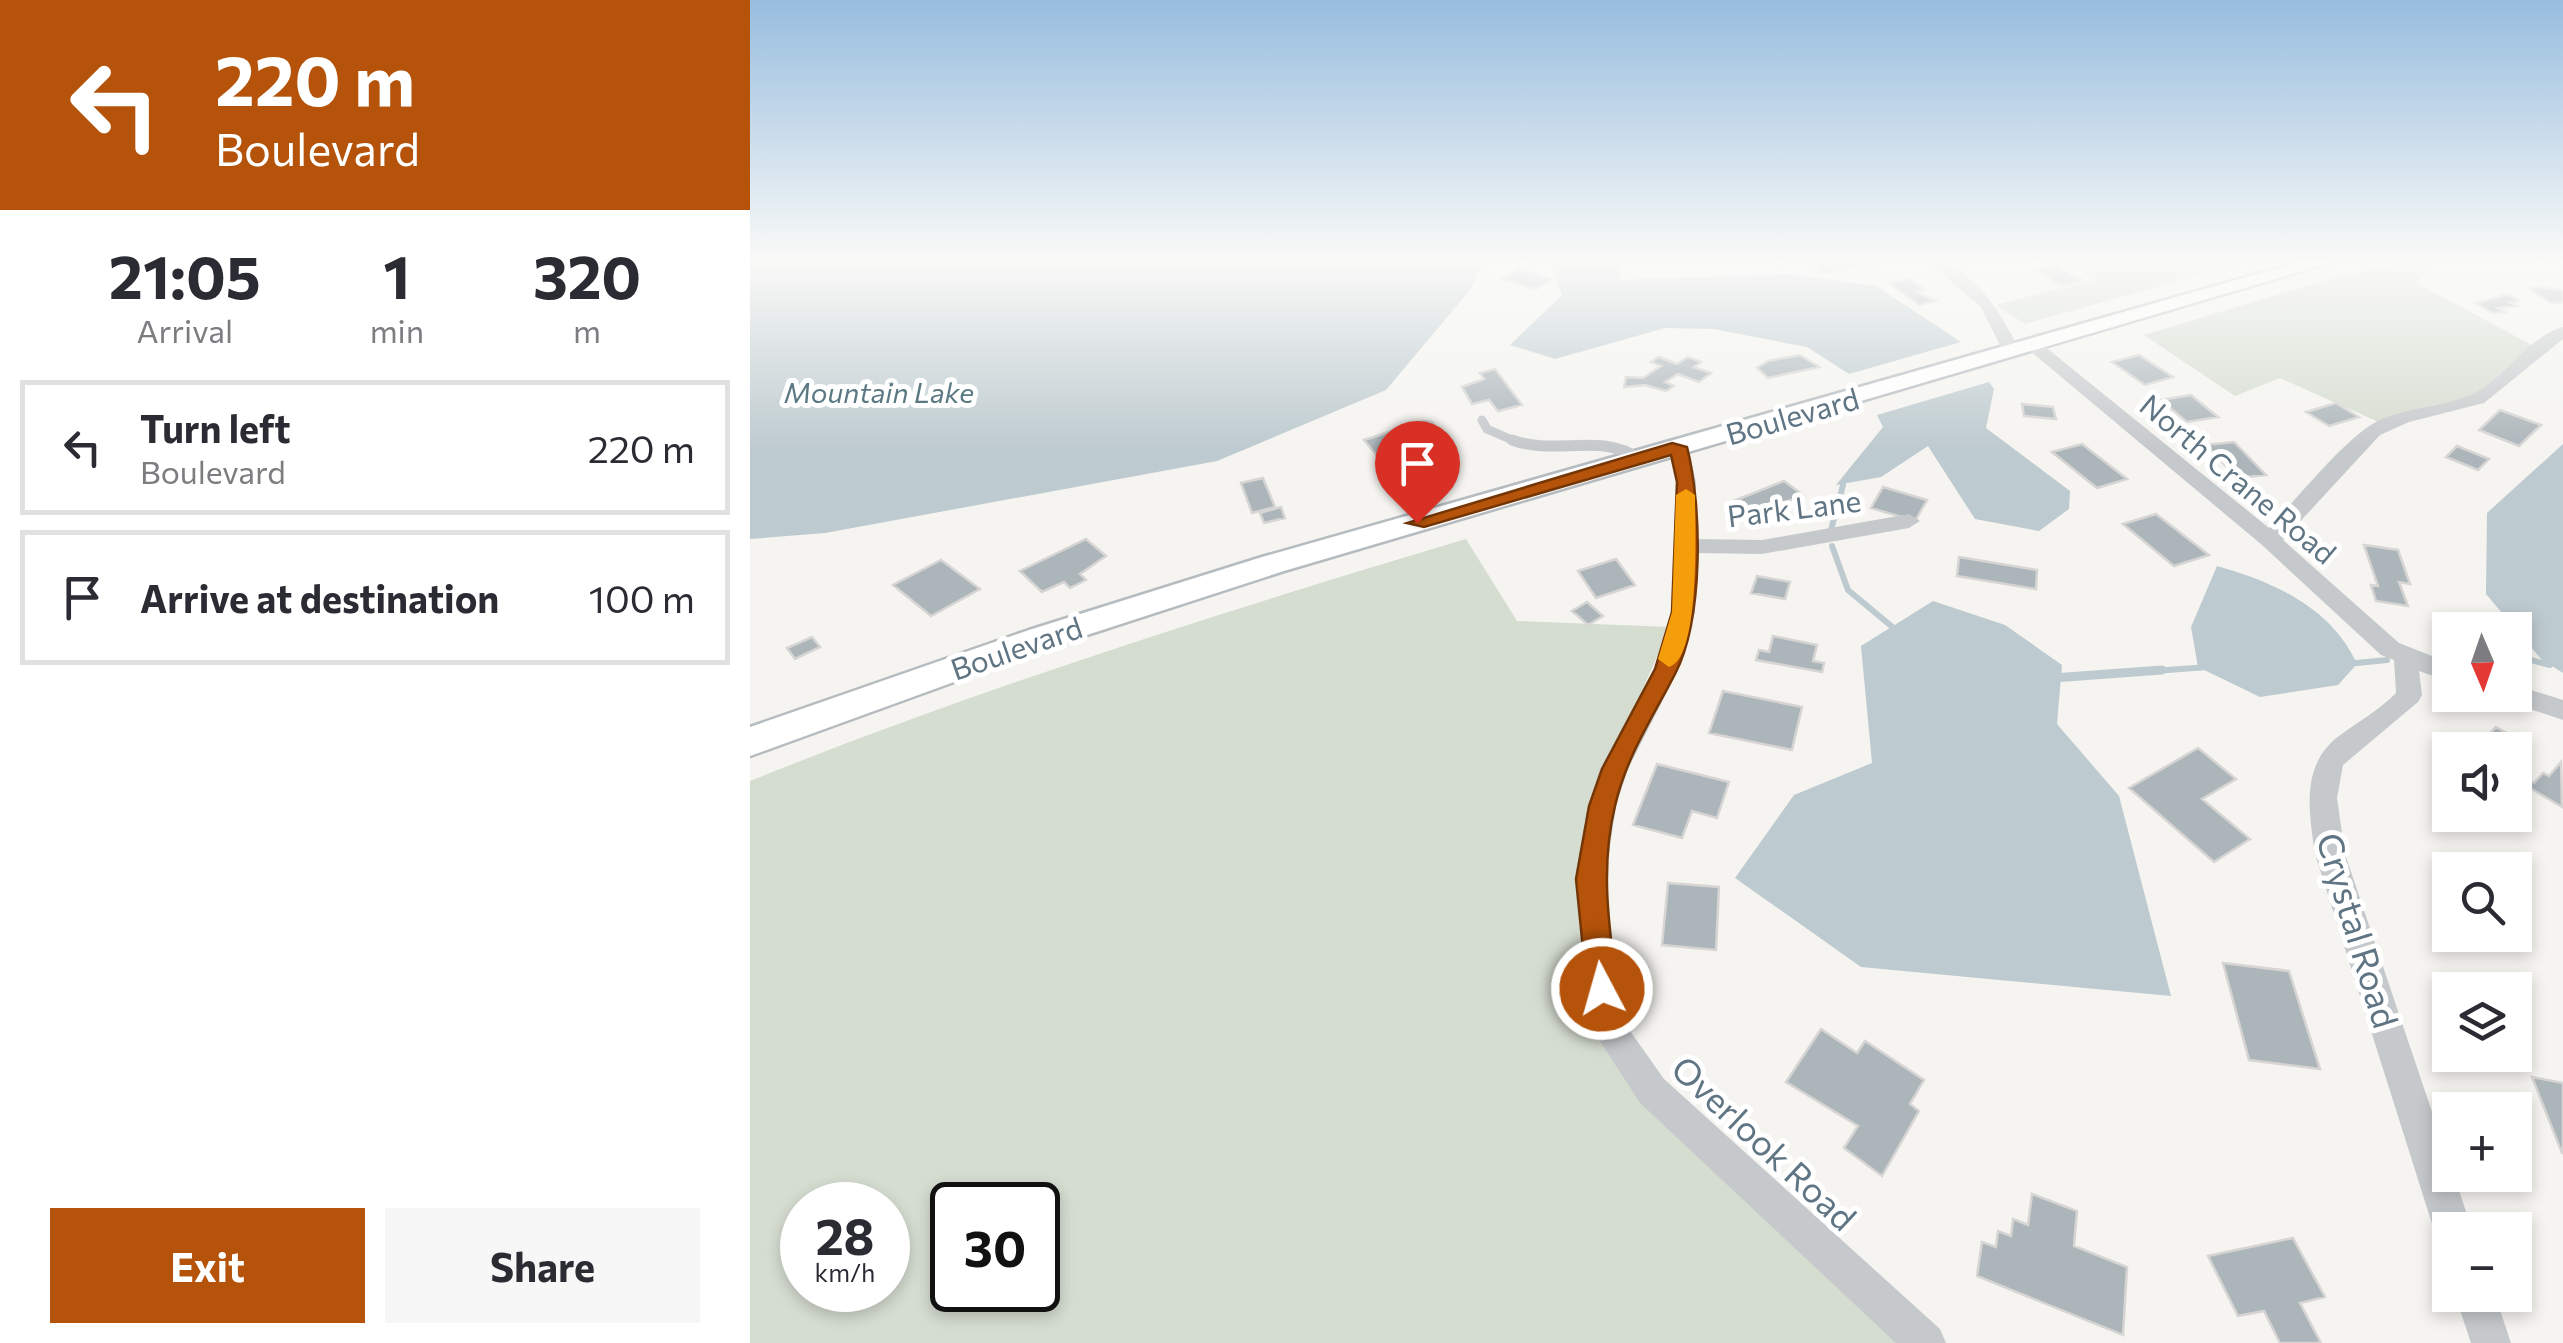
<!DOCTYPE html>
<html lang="en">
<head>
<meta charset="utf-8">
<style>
  body { margin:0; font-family:Commissioner,sans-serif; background:#f7f7f7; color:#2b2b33; height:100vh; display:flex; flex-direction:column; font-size:38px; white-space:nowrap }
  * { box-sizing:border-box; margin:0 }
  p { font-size:32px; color:#7c7c81 }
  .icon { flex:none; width:55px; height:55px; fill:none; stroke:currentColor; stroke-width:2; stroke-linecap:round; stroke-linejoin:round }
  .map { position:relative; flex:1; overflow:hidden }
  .side { display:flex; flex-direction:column; background:#fff; width:750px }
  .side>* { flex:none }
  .banner { background:#b45309; color:#fff; overflow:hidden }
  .needle { width:65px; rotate:178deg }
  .tools { position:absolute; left:1682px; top:612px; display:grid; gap:20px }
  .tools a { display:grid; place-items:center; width:100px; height:100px; border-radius:0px; background:#fff; box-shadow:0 5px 15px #0003; font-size:50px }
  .speed { position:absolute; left:30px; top:1182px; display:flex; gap:20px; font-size:50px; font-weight:700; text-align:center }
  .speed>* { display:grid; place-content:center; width:130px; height:130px; border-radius:50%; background:#fff; box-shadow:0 5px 15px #0003; line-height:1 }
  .speed small { font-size:25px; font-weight:400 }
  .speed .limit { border:5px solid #111; border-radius:15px; background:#fff; color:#111 }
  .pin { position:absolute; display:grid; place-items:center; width:85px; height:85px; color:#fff; margin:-102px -42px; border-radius:50% 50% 50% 0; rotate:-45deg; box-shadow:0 0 10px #0007 }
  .pin .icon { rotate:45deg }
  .me { position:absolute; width:110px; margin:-55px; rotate:354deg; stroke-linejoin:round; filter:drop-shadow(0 0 8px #0008) }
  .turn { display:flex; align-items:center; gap:35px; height:210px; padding:0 50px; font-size:45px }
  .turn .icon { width:130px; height:130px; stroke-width:2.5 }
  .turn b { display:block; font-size:70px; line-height:85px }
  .eta { display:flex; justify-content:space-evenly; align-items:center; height:170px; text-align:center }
  .eta b { font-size:60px; font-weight:700; line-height:70px }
  .action { display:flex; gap:20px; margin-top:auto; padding:20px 50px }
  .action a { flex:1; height:115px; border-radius:0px; background:#b45309; color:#fff; font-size:40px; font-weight:700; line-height:115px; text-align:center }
  .action a+a { background:#f7f7f7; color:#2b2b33 }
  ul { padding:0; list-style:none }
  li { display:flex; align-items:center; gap:30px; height:135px; margin:0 20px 15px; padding:0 30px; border:5px solid #e1e1e2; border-radius:0px }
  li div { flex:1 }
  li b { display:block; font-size:38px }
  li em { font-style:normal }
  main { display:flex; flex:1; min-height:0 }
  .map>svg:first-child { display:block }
  .green { fill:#d5dcd0; fill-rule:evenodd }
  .water { fill:#bdcacf }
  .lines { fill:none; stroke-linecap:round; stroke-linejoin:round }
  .stream-far1 { stroke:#bdcacf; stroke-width:6 }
  .stream { stroke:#bdcacf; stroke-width:9 }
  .building { fill:#acb5ba; stroke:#d6d5d3; stroke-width:2.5 }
  .secondary-casing { stroke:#b5bbbf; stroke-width:5 }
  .lane-far1 { stroke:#c6c9cc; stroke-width:9 }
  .lane { stroke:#c6c9cc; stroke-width:11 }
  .street { fill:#c6c9cc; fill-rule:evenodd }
  .secondary { fill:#fff; fill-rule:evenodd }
  .route { fill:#b45309; stroke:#753606; stroke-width:2.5 }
  .slow { fill:#f59e0b }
  .labels { text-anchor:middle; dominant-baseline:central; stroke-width:10; stroke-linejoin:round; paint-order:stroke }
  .far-water-label { font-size:28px; font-style:italic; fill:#5b7982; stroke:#fff }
  .street-label { font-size:30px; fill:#607584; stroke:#fff }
  .near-street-label { font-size:35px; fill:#607584; stroke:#fff }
</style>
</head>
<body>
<main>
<section class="side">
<div class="banner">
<div class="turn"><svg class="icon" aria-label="left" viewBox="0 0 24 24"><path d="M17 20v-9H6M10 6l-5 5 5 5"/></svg><div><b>220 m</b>Boulevard</div></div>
</div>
<div class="eta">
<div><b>21:05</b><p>Arrival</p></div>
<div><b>1</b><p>min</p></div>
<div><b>320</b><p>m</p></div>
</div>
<ul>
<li><svg class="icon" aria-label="left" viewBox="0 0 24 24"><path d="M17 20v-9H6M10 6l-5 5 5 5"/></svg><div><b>Turn left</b><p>Boulevard</p></div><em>220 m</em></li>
<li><svg class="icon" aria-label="arrive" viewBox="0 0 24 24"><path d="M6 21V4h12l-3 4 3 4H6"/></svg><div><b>Arrive at destination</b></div><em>100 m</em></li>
</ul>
<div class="action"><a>Exit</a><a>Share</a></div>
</section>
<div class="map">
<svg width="1813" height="1343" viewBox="0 0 1813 1343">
  <rect width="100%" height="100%" fill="#f5f4f0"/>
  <path class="green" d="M1315 262H1495L1275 324 1246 305 1343 280Z
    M1658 262H1684L1667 283 1787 348 1730 395 1631 423 1530 378 1485 396 1394 335 1593 275Z
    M716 539 767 621 920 627 834 823 869 1064 1176 1343H0V781C234 687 475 611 716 539ZM52 1205H138V1290H52ZM202 1205H288V1290H202Z"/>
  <path class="water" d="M0 262H734L720 290 636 390 467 461 75 533 0 539Z
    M801 262H872L869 280 1039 274 1126 286 1211 342 1099 374 1057 347 963 329 915 328 805 359 760 345 812 295Z
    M1239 382 1244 389 1236 428 1320 491 1319 509 1289 531 1225 519 1178 446 1131 477 1086 485 1133 427 1127 415Z
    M1813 444V673L1791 659 1736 594 1737 513Z
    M1467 566C1524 582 1582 608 1607 664L1588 685 1510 697 1448 667 1441 627Z
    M1183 601 1255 625 1312 665 1307 724 1369 796 1421 996 1111 967 985 878 1044 795 1122 763 1111 646Z"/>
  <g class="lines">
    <path class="stream-far1" d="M1081 530 1093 485
      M1082 546 1098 590 1146 630
      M1686 649 1700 652
      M1765 656 1800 665
      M1596 664 1637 660
      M1377 673 1458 667"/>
    <path class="stream" d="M1303 678 1412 670"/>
  </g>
  <path class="building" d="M1060 262H1131L1074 274Z
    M1306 265 1332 281 1311 286 1285 270Z
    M769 268 803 279 786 289 752 279Z
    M1160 279 1175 290 1166 292 1186 301 1169 305 1139 283Z
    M1792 287 1813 290V302L1801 303 1778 288Z
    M1758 294 1769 301 1760 302 1767 306 1748 308 1755 312 1742 313 1726 303Z
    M1050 355 1069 367 1018 378 1007 368 1018 361Z
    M1389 355 1423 377 1395 385 1362 362Z
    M909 357 927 364 938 357 951 362 944 367 961 373 949 382 928 374 915 382 924 386 916 391 895 385 874 387 876 377 893 378 911 366 901 362Z
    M745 369 772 405 748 411 739 400 722 404 712 387 734 379 730 373Z
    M1441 395 1468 417 1437 422 1410 400Z
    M1586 403 1609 417 1579 426 1556 412Z
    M1272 404 1303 407 1306 419 1274 416Z
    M1750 410 1791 425 1769 446 1729 430Z
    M673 421 682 422 691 437 683 439 688 447 632 462 614 440Z
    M1484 442 1516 475 1487 478 1456 445Z
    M1332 444 1377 479 1347 488 1302 452Z
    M1707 446 1739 459 1728 470 1696 457Z
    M513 478 525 507 502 513 491 483Z
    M1034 481 1053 495 1004 516 986 500Z
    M1133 487 1177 500 1165 521 1121 508Z
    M531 507 535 518 514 523 510 513Z
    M1406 514 1459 555 1424 566 1373 524Z
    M336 539 356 556 330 574 336 580 320 588 314 582 292 592 270 571Z
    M1614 545 1648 550 1660 584 1649 582 1658 606 1626 601 1621 585 1628 586Z
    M1209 557 1287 570 1286 589 1207 576Z
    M866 559 885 585 846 598 828 571Z
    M191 560 230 589 181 616 143 585Z
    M1007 576 1040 582 1035 599 1001 593Z
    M837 602 853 616 838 625 822 611Z
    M1023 636 1067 645 1063 661 1074 663 1072 672 1006 660 1009 650 1019 652Z
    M62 637 70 647 45 659 37 648Z
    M973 691 1052 707 1042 750 959 733Z
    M1746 727 1776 744 1765 755V750H1723Z
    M1448 748 1486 779 1452 799 1500 839 1464 862 1379 788Z
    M1811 762 1812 807 1780 788 1771 799 1765 796V772L1784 783 1793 773 1799 776Z
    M907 764 979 782 967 818 942 811 932 838 883 825Z
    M918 883 969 887 966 950 912 945Z
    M1473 963 1539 971 1570 1069 1499 1060Z
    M1071 1029 1107 1053 1115 1041 1174 1080 1160 1104 1169 1111 1132 1176 1094 1148 1108 1126 1036 1082Z
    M1782 1077 1813 1083V1153H1812Z
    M1282 1194 1327 1211 1324 1246 1377 1267 1373 1335 1227 1276 1232 1242 1246 1247 1248 1231 1261 1236 1263 1219 1278 1225Z
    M1543 1238 1575 1297 1550 1303 1571 1343H1530L1514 1311 1488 1316 1458 1256Z"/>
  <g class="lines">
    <g class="secondary-casing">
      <path id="secondary" d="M1549 262H1583L534 571 303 646 0 756V727L279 630 512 557Z"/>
    </g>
    <path class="lane-far1" d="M732 420 737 429 769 443"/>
    <path class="lane" d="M762 440C805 456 852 432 889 459"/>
    <path class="street" d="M1178 262C1223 261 1252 316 1270 351L1267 355H1255L1231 307Z
      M1813 327V339L1734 403 1659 422 1630 435 1533 540 1649 643 1700 663V682L1669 671 1672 695 1668 702 1593 765 1587 798 1595 854 1700 1165V1175H1704L1722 1230H1700V1248L1689 1244 1684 1230 1565 854C1559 812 1550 765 1589 736 1608 722 1629 710 1646 693L1644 660 1631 655 1512 545 1273 345 1288 341 1519 528C1546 500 1598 434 1630 420 1663 405 1702 408 1733 388 1762 369 1779 337 1813 327Z
      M928 441 938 447 946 482V539L1012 540 1159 514 1170 521 1159 528 1012 554 945 553V612L928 670 878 769 866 806 855 879 868 989 878 1028 914 1079 1190 1329 1196 1343H1146L890 1103 846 1035 836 989 825 879 838 806 850 769 904 669 921 612 926 482 918 447Z
      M1765 685 1813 700V720L1756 701 1753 695H1765Z
      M1705 1295H1745L1761 1343H1721Z"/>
    <use href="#secondary" class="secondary"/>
  </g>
  <linearGradient id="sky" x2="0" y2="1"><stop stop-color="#97bdde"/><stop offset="0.58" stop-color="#fafaf8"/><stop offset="1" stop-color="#fafaf8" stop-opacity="0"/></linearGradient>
  <rect width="1813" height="450" fill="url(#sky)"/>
  <path class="route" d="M922 443 937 447C952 506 954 618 925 674 903 717 876 757 865 806 850 868 859 926 867 989L863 999 852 1003 842 999 837 989 826 879 839 806 852 769 905 669 922 612 927 482 921 455 674 527 657 523Z"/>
  <path class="slow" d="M936 489 945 495C945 525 951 658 919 667L908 659 922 612 926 495Z"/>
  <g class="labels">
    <g class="far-water-label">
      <text x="129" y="392">Mountain Lake</text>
    </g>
    <g class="street-label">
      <text transform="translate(1042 415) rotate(-16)">Boulevard</text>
      <text transform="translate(1489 478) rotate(40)">North Crane Road</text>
      <text transform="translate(1044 507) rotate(-7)">Park Lane</text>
      <text transform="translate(266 647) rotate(-19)">Boulevard</text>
    </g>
    <g class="near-street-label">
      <text transform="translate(1609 930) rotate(73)">Crystal Road</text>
      <text transform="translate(1015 1142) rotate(43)">Overlook Road</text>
    </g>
  </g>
</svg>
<div class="tools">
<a><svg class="needle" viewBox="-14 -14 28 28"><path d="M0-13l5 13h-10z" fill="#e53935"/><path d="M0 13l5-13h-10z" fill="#7c7c81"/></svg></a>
<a><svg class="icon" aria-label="sound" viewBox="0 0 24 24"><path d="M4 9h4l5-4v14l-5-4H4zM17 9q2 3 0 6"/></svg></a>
<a><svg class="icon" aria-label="search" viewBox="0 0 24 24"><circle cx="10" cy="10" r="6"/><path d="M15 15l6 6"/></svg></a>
<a><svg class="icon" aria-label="layers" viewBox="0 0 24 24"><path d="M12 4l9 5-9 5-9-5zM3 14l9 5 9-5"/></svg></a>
<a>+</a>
<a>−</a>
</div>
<div class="speed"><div>28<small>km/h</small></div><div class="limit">30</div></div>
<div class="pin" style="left:667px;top:523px;background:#d93025"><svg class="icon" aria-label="arrive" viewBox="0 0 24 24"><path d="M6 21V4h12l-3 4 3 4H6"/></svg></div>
<svg class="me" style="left:852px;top:989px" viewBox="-20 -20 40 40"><circle r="17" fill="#b45309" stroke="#fff" stroke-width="3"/><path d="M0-11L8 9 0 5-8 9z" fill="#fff"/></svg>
</div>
</main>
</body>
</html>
